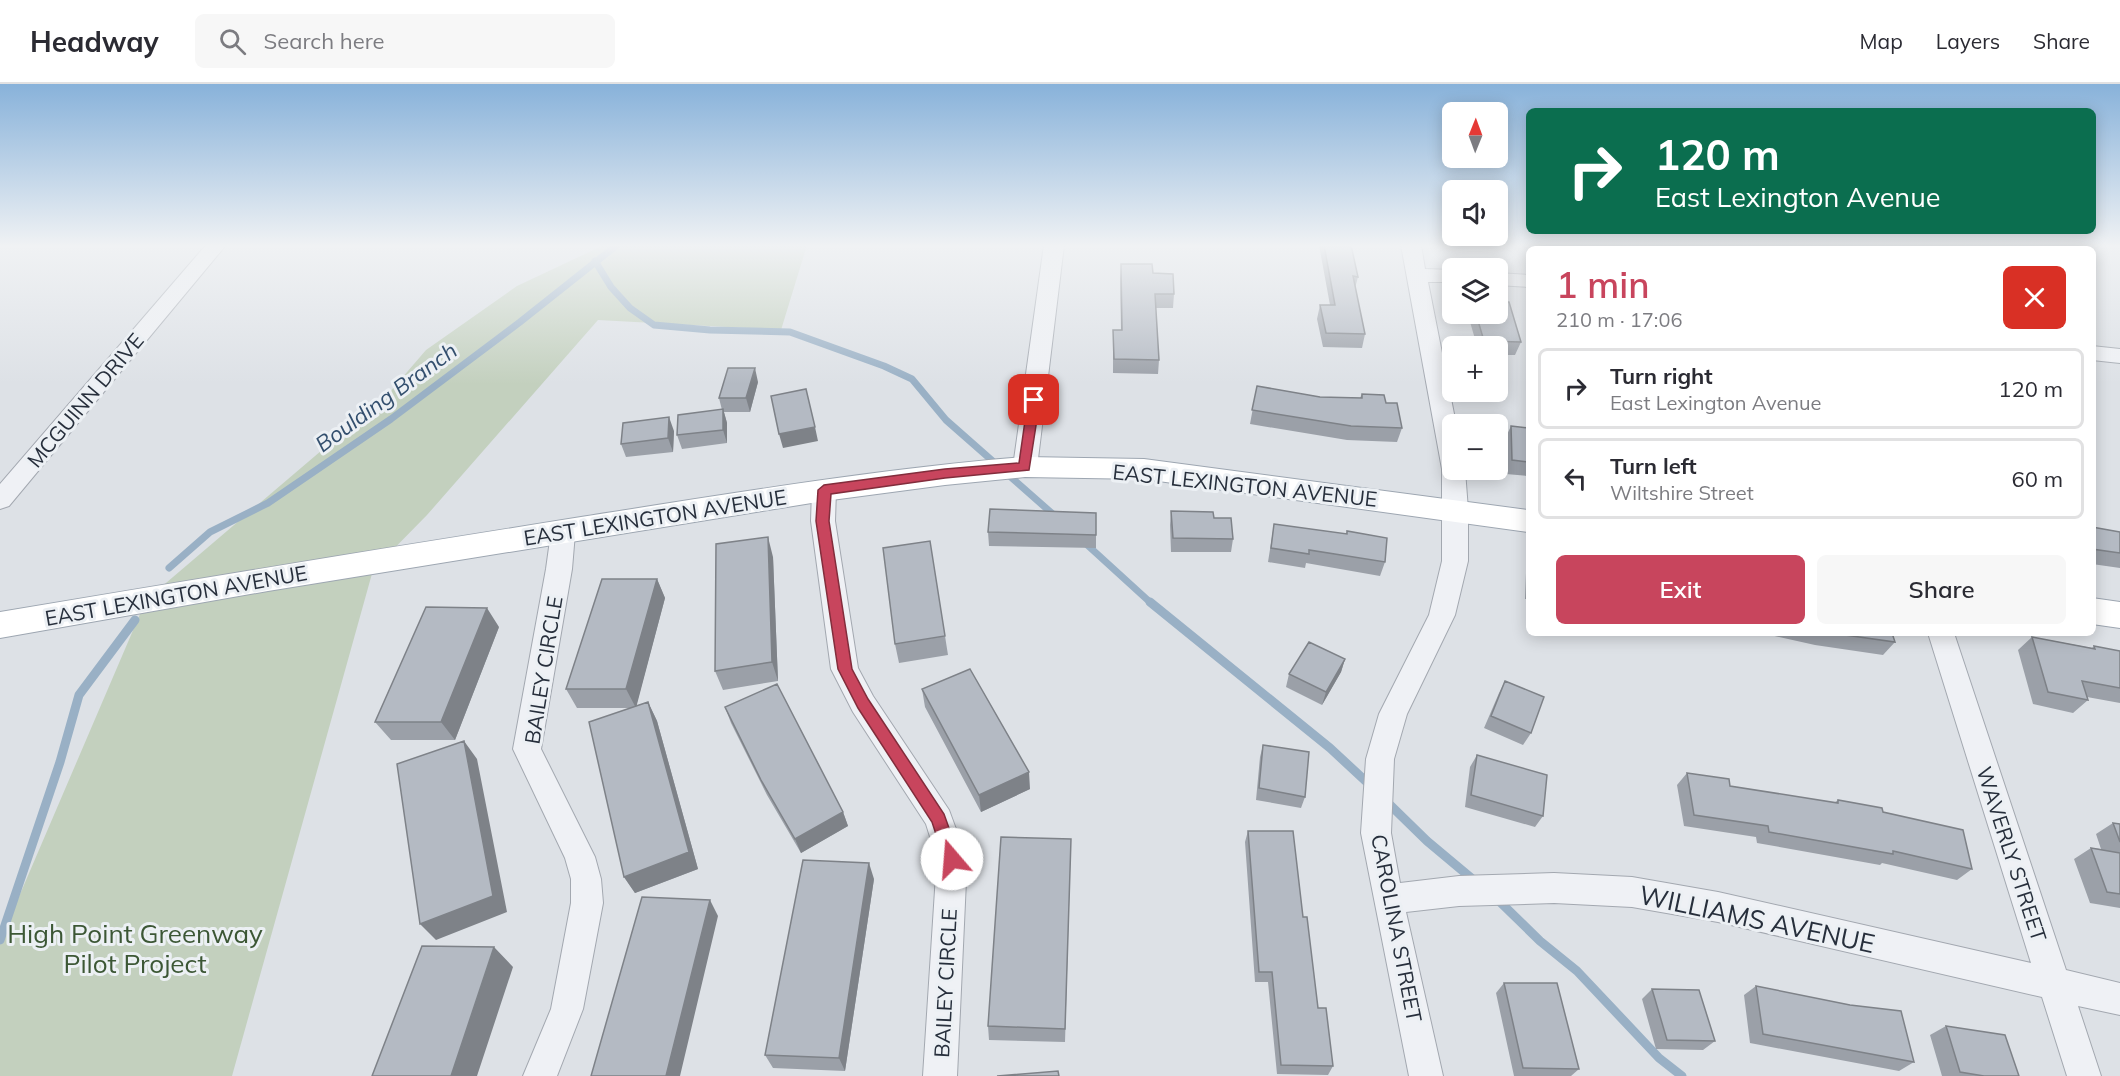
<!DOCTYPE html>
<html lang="en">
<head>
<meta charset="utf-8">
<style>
  body { margin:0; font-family:Mulish,sans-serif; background:#f7f7f7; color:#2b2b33; height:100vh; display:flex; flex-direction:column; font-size:22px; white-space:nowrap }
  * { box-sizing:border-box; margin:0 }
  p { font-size:20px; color:#7c7c81 }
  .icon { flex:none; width:33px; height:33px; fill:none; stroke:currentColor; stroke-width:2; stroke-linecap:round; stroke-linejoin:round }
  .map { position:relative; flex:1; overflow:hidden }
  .details { position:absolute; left:1526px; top:162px; width:570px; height:390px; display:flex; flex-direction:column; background:#fff; border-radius:9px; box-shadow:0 3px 15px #0003 }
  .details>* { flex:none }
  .guide { position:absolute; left:1526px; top:24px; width:570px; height:126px; border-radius:9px; box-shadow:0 3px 15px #0003; background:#0b6e4f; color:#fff; overflow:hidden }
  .needle { width:39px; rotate:1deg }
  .buttons { position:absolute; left:1442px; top:18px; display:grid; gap:12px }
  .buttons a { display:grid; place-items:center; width:66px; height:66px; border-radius:9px; background:#fff; box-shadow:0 3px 15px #0003; font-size:30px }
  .pin { position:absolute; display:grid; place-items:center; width:51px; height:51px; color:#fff; margin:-26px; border-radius:12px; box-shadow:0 3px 9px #0006 }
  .me { position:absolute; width:66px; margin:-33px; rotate:342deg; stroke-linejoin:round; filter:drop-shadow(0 0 4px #0008) }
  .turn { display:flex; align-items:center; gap:21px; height:126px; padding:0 30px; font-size:27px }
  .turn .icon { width:78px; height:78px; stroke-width:2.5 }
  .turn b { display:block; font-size:42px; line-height:51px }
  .round { display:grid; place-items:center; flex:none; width:63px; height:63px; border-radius:9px; background:#f7f7f7 }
  .head { display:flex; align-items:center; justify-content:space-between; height:102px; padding:0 30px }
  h1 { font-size:36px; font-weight:600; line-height:45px; color:#c8455d }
  .button { display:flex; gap:12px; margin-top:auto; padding:12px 30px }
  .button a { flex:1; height:69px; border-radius:9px; background:#c8455d; color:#fff; font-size:24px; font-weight:600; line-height:69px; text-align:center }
  .button a+a { background:#f7f7f7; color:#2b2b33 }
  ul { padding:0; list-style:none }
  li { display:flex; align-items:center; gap:18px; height:81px; margin:0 12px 9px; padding:0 18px; border:3px solid #e1e1e2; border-radius:9px }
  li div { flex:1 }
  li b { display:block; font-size:22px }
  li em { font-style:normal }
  header { display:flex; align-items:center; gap:36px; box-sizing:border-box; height:84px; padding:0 30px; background:#fff; border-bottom:2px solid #e1e1e2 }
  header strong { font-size:28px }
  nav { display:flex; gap:33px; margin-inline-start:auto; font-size:21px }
  .search { width:420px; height:54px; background:#f7f7f7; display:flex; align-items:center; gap:15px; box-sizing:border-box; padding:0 21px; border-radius:9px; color:#7c7c81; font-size:22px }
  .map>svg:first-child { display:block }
  .green { fill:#c3d0be }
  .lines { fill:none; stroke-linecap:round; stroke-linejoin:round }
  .stream-far1 { stroke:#99b0c5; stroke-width:7 }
  .stream { stroke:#99b0c5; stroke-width:9 }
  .minor-casing { stroke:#a3a8b0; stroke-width:2 }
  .major-casing { stroke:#9da6b1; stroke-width:2 }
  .minor { fill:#eff1f5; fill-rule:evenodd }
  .major { fill:#fff; fill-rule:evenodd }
  .wall { fill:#9ba0a8 }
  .shaded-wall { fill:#7e8288 }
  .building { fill:#b4bac3; stroke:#7e8288; stroke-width:1.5 }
  .route { fill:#c8455d; stroke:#822d3c; stroke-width:1.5 }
  .labels { text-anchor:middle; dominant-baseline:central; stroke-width:6; stroke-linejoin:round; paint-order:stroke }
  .street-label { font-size:21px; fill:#272f3c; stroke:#ecf0f4 }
  .water-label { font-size:22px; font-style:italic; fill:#334f6e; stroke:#ecf0f4 }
  .near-street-label { font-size:26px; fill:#272f3c; stroke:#ecf0f4 }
  .near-park-label { font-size:26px; fill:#3c5735; stroke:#ecf0f4 }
</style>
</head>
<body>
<header>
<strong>Headway</strong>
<div class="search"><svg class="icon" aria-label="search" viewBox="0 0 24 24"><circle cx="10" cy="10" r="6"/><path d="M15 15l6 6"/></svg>Search here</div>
<nav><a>Map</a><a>Layers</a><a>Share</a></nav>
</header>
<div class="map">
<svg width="2120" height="992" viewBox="0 0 2120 992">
  <rect width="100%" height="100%" fill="#dde1e6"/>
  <path class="green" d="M604 161H807L781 246 598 236 427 431 373 486 232 992H0V857L146 516 389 309 426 266 517 202Z"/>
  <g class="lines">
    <path class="stream-far1" d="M595 177 611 203 630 224 654 241 710 246 790 248 884 282 912 295 946 336 1055 432
      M1084 458 1152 520
      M169 484 210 448 268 419 391 335 520 238 617 161"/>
    <path class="stream" d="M1150 518 1330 664 1372 703
      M1385 716 1427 757 1476 798
      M1497 815 1540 857 1577 887 1659 974 1682 992
      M0 856 60 678 79 611 135 536"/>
    <g class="minor-casing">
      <path id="minor" d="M206 161H226L9 422 0 425V400Z
        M1044 161H1064L1037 383 1033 389 1025 391 1017 389 1013 383Z
        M1401 161H1421L1425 185 1452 186V198H1428L1456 340H1452V386H1465L1468 426V477L1455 531 1407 630 1394 675 1391 749 1400 799 1459 792 1554 789 1632 793 1718 808 2031 879 1928 549H1954L2066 886 2120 899V931L2078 922 2101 992H2067L2042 913 1718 838 1632 823 1554 819 1459 822 1406 828 1443 992H1409L1361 749 1366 675 1379 630 1429 531 1442 477V385Z
        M1714 161H1734L1736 165H1716Z
        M1497 189 1528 191V203L1497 201Z
        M2092 262 2120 265V279L2092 276Z
        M824 397 832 400 836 406 835 437 858 584 873 612 949 726 967 775 957 992H923L937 775 926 740 853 628 831 585 811 437 812 406 816 400Z
        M563 440 572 442 575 449 572 485 541 665 595 773 601 795 603 819 583 925 557 992H523L551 925 571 819V795L565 774 513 665 546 485 551 449 554 442Z"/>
    </g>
    <g class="major-casing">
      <path id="major" d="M1025 373 1144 375 1528 426V448L1144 395 1025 393 945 401 824 417 268 507 0 554V528C194 495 387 464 581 433 729 410 876 385 1025 373Z
        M2092 514 2120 518V544L2092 540Z"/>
    </g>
    <use href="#minor" class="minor"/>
    <use href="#major" class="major"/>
  </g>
  <path class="wall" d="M1319 161H1351L1358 193 1355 204 1365 250 1362 264 1323 263 1317 235 1320 221H1330Z
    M1121 180 1153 189 1174 210 1173 224H1156L1159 276 1158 290 1113 289V246H1121L1120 194Z
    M1469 230H1497L1521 258 1515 271H1497V262H1477L1468 231Z
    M758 298 750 328H724L727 339V359L682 365 677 351 722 326 719 314Z
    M1257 302 1320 313 1360 314 1362 310 1386 319 1402 344 1397 358 1347 356 1250 340Z
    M1511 342 1528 344V392L1506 390 1505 355Z
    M674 347 673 368 626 373 621 360Z
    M1171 427 1233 455 1231 468H1171L1170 441Z
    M1274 440 1346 450 1347 447 1385 478 1380 492 1306 479 1305 484 1268 478Z
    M2092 443 2120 448V484L2092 480Z
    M988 448 1096 451V464L989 462Z
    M773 473 778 597 723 606 715 587Z
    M1528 485V515H1525L1526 489Z
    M657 495 665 514 636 622 648 618 657 637 698 785 635 809 624 793 632 624H577L566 605Z
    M499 543 455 656H391L375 638Z
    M1770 549H1892L1895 558 1883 571 1815 561 1770 551Z
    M945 552 948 571 899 579 895 560Z
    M2032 553 2092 564 2094 562 2120 567V619L2087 613 2088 616 2073 629 2033 620 2018 566Z
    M1345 575 1341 588 1322 621 1286 603 1289 590Z
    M1505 597 1531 649 1523 661 1484 644 1499 609Z
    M922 605 1030 705 981 728 925 623Z
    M725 623 843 728 848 742 801 769 767 711 731 639Z
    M1263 661 1305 713 1301 724 1256 716 1260 673Z
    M1477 671 1543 732 1535 743 1465 723 1470 683Z
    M1687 689 1730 702 1834 719 1838 716 1883 728 1972 785 1957 796 1882 779 1880 781 1757 759 1756 753 1684 742 1677 701Z
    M2113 739 2120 740V824L2090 819 2074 775 2091 764 2101 765 2096 750Z
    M1248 747 1303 833 1318 924 1333 982 1328 991 1277 990 1268 898H1255L1245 758Z
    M1071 755 1065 958 989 956 988 942Z
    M874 795 845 987 773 984 765 971Z
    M1504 899 1579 985 1571 992H1514L1496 909Z
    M1756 902 1914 978 1899 987 1750 959 1744 911Z
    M1652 905 1715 957 1703 966 1656 965 1642 915Z
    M1946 942 2019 992H1942L1930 951Z"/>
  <path class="shaded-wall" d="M755 284 758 298 750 328 746 314Z
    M723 325 727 339V359L723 346Z
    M669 333 674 347 673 368 668 354Z
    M815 343 818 357 783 364 779 350Z
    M768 453 773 473 778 597 772 578Z
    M657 495 665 514 636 624 626 605Z
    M487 524 499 543 455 656 441 638Z
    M1345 575 1341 588 1322 621 1326 608Z
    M648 618 657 637 698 785 635 809 624 793Z
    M464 657 477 675 507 828 436 856 420 840Z
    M1029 688 1030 705 981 728 979 711Z
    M843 728 848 742 801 769 795 755Z
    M869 779 874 795 845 987 839 974Z
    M710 816 718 832 680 992H666Z
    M494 863 513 883 477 992H451Z"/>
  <path class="building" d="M1324 161H1351L1358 193 1353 192 1365 250 1326 249 1320 221H1335Z
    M1121 180H1152L1153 189 1173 190 1174 210H1155L1159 276 1114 275 1113 246H1122Z
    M1497 218H1509L1521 258 1484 257 1476 230H1497Z
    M728 284H755L746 314H719Z
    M1257 302 1320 313 1362 314V310L1384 311 1386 319H1397L1402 344 1351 342 1252 326Z
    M806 305 815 343 779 350 771 312Z
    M723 325V346L677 351 678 331Z
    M669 333 668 354 621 360 623 339Z
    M1511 342 1528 344V378L1512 376Z
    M990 425 1096 429V451L988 448Z
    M1171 427 1213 428 1214 434H1231L1233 455 1173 454Z
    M1274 440 1347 450V447L1387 454 1385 478 1309 466V470L1271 464Z
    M2092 443 2120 448V469L2092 465Z
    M768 453 772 578 715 587 716 460Z
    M930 457 945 552 895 560 883 464Z
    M602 495H657L626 605H566Z
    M426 523 487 524 441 638H375Z
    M1831 549H1892L1895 558Z
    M2032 553 2095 565 2094 562 2120 567V604L2082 597 2088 616 2048 608Z
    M1309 558 1345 575 1326 608 1289 590Z
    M970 585 1029 688 979 711 922 605Z
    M1505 597 1544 613 1531 649 1491 632Z
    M777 600 843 728 795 755 761 696 725 623Z
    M648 618 689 768 624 793 589 638Z
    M464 657 493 812 420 840 397 680Z
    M1263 661 1309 668 1305 713 1259 704Z
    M1477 671 1547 691 1543 732 1471 711Z
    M1687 689 1729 695 1730 702 1838 719V716L1882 724 1883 728 1963 746 1972 785 1893 767V770L1769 748 1768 742 1694 731Z
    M2113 739 2120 740V758Z
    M1248 747H1293L1303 833H1307L1318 924H1326L1333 982 1281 981 1272 888H1259Z
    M1001 753 1071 755 1065 945 988 942Z
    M2091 764 2120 769V810L2107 808Z
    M803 776 869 779 839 974 765 971Z
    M642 813 710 816 666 992H591Z
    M422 862 494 863 451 992H372Z
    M1504 899H1557L1579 985 1523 984Z
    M1756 902 1850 921 1901 927 1914 978 1763 950Z
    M1652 905 1699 906 1715 957 1667 956Z
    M1946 942 2005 951 2019 992H1984L1960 988Z
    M1058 987 1059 992H997Z"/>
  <linearGradient id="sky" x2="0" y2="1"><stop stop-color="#88b2da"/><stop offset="0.54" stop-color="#f0f2f4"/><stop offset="1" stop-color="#f0f2f4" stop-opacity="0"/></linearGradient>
  <rect width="2120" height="300" fill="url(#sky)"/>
  <path class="route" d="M1034 312 1040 316 1029 386 945 394 831 410 829 437 852 585 868 615 944 730 960 775 958 781 952 783 946 781 932 738 858 624 838 585 816 437 818 406 824 401 945 385 1019 379 1028 316Z"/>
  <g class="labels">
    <g class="street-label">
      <text transform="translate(85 316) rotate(-50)">MCGUINN DRIVE</text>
      <text transform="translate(1245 401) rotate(6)">EAST LEXINGTON AVENUE</text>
      <text transform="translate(655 433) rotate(-9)">EAST LEXINGTON AVENUE</text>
      <text transform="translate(176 511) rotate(-10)">EAST LEXINGTON AVENUE</text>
      <text transform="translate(543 586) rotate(-81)">BAILEY CIRCLE</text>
      <text transform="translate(2012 770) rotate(72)">WAVERLY STREET</text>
      <text transform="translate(1397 844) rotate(79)">CAROLINA STREET</text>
      <text transform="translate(945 899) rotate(-87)">BAILEY CIRCLE</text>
    </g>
    <g class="water-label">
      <text transform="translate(386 313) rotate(-36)">Boulding Branch</text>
    </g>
    <g class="near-street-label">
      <text transform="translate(1757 835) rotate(12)">WILLIAMS AVENUE</text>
    </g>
    <g class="near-park-label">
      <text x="135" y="849">High Point Greenway<tspan x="135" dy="30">Pilot Project</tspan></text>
    </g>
  </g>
</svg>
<div class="buttons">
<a><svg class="needle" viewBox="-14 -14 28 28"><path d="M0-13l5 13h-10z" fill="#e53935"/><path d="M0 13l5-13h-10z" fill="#7c7c81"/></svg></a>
<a><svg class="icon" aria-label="sound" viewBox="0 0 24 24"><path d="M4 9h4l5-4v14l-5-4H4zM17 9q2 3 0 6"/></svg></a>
<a><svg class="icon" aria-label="layers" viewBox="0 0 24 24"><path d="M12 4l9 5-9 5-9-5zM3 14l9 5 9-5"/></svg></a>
<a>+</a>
<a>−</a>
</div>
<div class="pin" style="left:1034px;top:316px;background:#d93025"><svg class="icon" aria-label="arrive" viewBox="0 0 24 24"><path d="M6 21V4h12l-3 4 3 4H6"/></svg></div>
<svg class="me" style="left:952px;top:775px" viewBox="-20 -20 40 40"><circle r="19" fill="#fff"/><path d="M0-13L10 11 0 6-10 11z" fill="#c8455d"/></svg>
<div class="guide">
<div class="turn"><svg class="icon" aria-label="right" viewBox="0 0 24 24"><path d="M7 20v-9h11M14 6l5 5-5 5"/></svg><div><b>120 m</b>East Lexington Avenue</div></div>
</div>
<section class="details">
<div class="head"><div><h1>1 min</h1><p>210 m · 17:06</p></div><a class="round" style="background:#d93025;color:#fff"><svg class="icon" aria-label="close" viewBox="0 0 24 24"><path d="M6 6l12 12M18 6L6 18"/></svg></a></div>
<ul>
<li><svg class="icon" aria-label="right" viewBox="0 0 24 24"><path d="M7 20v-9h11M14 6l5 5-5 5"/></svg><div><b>Turn right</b><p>East Lexington Avenue</p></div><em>120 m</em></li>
<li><svg class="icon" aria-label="left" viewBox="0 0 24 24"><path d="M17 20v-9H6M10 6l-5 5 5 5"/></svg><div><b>Turn left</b><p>Wiltshire Street</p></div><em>60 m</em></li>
</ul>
<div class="button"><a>Exit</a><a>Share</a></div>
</section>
</div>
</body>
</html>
